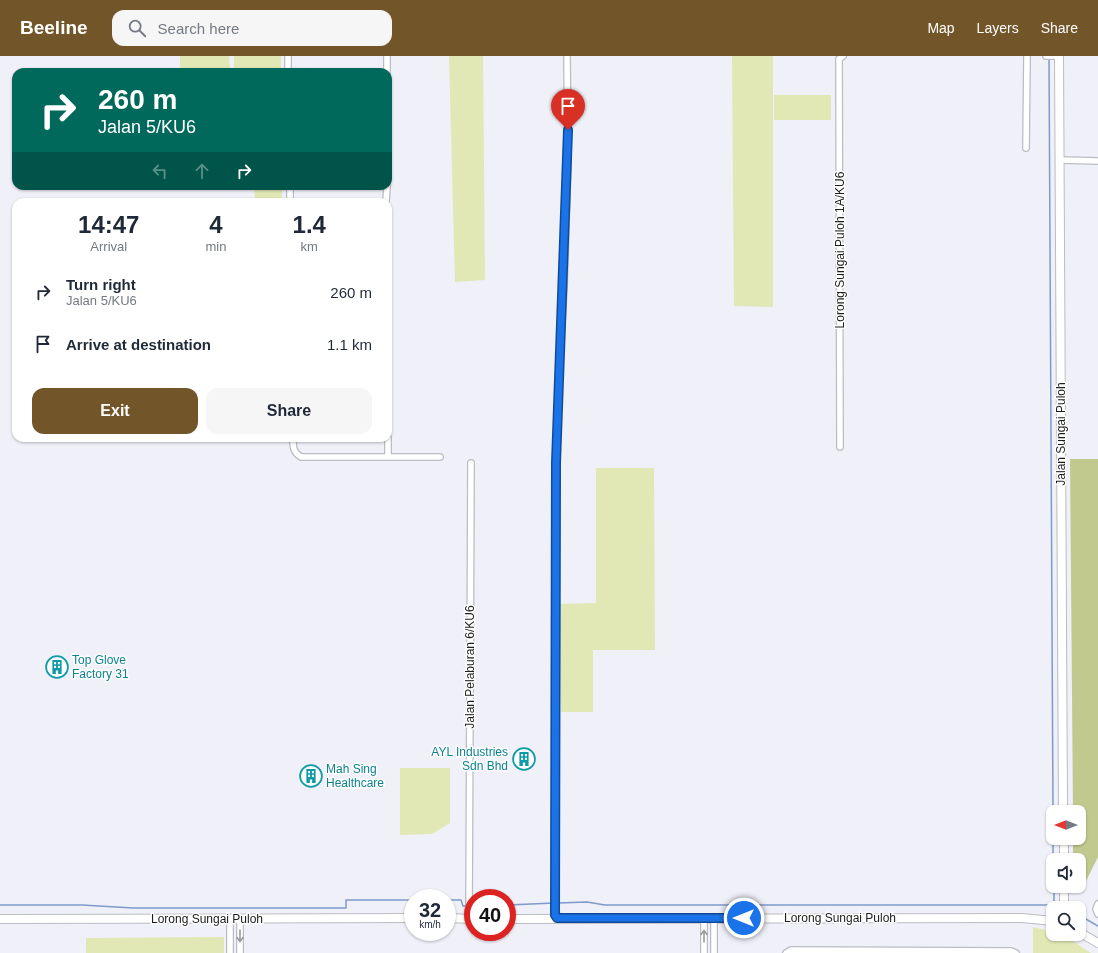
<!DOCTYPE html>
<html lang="en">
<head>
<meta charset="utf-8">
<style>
  body { margin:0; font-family:Arial,sans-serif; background:#f6f6f7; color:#1f2937; height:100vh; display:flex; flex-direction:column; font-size:15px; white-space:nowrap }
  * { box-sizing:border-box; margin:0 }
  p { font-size:13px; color:#747a83 }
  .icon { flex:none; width:22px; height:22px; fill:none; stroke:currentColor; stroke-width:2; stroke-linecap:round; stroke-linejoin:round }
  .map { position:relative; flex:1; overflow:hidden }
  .panel { position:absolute; left:12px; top:142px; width:380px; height:244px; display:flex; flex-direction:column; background:#fff; border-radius:12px; box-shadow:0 1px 3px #0004 }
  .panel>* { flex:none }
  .guide { position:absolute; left:12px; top:12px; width:380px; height:122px; border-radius:12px; box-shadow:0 1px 3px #0004; background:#00695c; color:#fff; overflow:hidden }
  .needle { width:26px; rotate:270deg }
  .buttons { position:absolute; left:1046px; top:749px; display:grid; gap:8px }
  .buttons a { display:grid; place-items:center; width:40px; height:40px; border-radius:8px; background:#fff; box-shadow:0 1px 3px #0004; font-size:20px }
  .speed { position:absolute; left:404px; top:833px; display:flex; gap:8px; font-size:20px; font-weight:700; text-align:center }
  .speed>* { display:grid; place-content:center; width:52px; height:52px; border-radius:50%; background:#fff; box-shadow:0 1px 3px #0004; line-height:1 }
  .speed small { font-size:10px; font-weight:400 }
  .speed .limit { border:6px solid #d22; background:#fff; color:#111 }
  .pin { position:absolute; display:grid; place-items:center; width:34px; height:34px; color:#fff; margin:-41px -17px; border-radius:50% 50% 50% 0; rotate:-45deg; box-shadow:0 0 4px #0007 }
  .pin .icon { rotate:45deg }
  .me { position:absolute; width:44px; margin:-22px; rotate:270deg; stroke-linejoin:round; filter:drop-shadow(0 0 3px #0008) }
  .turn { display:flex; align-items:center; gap:14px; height:84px; padding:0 20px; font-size:18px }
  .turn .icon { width:52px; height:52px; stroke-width:2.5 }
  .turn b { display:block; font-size:28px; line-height:34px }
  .lanes { display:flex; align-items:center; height:38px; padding:0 20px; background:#0003; justify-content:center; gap:20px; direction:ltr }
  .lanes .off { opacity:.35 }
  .eta { display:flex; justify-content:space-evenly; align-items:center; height:68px; text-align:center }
  .eta b { font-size:24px; font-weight:700; line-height:28px }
  .button { display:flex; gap:8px; margin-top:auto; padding:8px 20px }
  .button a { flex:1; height:46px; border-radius:12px; background:#725528; color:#fff; font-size:16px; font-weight:700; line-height:46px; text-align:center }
  .button a+a { background:#f6f6f7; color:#1f2937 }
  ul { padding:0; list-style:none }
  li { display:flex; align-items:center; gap:12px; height:52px; padding:0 20px }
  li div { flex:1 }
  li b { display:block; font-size:15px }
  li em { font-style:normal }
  header { display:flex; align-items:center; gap:24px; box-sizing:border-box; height:56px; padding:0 20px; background:#725528; color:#fff }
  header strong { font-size:19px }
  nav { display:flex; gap:22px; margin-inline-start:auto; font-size:14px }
  .search { width:280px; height:36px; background:#f6f6f7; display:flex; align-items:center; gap:10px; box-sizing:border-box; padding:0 14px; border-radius:12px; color:#747a83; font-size:15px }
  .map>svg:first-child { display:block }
  .green { fill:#e1e8b5 }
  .forest { fill:#c1c98e }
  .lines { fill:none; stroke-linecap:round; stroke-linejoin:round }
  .stream { stroke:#7e9acb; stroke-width:1.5 }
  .street-casing { stroke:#bbbcc4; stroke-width:8 }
  .secondary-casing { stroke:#bbbcc4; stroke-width:10 }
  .street { stroke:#fff; stroke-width:5.5 }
  .secondary { stroke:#fff; stroke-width:8 }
  .oneway { stroke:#99999b }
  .route-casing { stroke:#114b97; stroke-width:10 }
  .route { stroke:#1a73e8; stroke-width:7 }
  .labels { text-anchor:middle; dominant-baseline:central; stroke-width:3; stroke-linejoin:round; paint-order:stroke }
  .street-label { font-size:12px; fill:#1d1d20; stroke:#fefefe }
  .culture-label { font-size:12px; fill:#0d838f; stroke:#fefefe; text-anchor:start }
</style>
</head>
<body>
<header>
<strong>Beeline</strong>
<div class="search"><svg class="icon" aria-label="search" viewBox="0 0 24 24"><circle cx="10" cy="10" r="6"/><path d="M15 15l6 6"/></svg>Search here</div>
<nav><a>Map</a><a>Layers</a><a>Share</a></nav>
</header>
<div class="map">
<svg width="1098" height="897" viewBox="0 0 1098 897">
  <rect width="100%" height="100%" fill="#eff0f8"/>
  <path class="green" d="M180 0H229L230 16H180Z
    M234 0H281V16H234Z
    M449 0H483L485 224 455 226Z
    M732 0H773V251L734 250Z
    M774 39H831V64H774Z
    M254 130H282V146H255Z
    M596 412H654L655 594H593V656H561L559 548 596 547Z
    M400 712H450V767L432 778 400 779Z
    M1033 871 1053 876V878H1062L1091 897H1033Z
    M224 881V897H86V882Z"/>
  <path class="forest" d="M1070 403H1098V801L1083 831 1079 830V804H1073V782H1079V756H1073Z"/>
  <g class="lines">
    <path class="stream" d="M1049 2 1053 756
      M1053 782V804
      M1054 830V849L1061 851
      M447 844H461L463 850H467
      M558 847 587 846 605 849H1054
      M0 849H82L133 852H346V844H413
      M507 849 554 847
      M1079 859 1098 870"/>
    <g class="street-casing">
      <path id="street" d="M288 0V16
        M1046 0H1059
        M387 16V0
        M1026 92 1027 0
        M1060 104 1098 105
        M290 130V146
        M386 146 387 130
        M293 382C293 391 293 396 301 401H440
        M388 382V401
        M840 391 839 3 843 0
        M1098 848 1096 853 1098 858
        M704 862V897
        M714 862V897
        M230 863V897
        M240 863V897
        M469 863 471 407
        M557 863 555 845 556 433 558 336 564 230 568 104 567 0
        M786 897 791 894 1011 895 1016 897"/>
    </g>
    <g class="secondary-casing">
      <path id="secondary" d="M1059 0 1063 756
        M1064 782V804
        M1064 830V852
        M447 862 473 863
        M0 863 413 862
        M507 863 1022 862 1053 865
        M1079 876 1098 887"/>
    </g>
    <use href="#street" class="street"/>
    <use href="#secondary" class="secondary"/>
  </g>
  <defs><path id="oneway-shaft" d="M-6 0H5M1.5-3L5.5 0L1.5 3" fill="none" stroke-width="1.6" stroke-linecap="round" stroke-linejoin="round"/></defs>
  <g class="oneway">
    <use href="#oneway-shaft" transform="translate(240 880) rotate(90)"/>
    <use href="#oneway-shaft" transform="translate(704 880) rotate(-90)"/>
  </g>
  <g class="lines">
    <g class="route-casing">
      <path id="route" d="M568 74 556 407 555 859 557 862H744"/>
    </g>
    <use href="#route" class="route"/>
  </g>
  <defs>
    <g id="building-ring" transform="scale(1.15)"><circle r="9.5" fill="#fefefe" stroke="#0f9aa8" stroke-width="1.5"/><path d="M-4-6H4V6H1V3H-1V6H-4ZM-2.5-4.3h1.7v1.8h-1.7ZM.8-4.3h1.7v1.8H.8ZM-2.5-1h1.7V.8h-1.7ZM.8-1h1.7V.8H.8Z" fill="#0f9aa8"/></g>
  </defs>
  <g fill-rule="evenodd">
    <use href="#building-ring" x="57" y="611"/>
    <use href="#building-ring" x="524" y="703"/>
    <use href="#building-ring" x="311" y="720"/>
  </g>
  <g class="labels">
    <g class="street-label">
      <text transform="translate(840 194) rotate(-90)">Lorong Sungai Puloh 1A/KU6</text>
      <text transform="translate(1061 378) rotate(-90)">Jalan Sungai Puloh</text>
      <text transform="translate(470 611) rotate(-90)">Jalan Pelaburan 6/KU6</text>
      <text x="840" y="862">Lorong Sungai Puloh</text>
      <text x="207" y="863">Lorong Sungai Puloh</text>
    </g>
    <g class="culture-label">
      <text x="72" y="604">Top Glove<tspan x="72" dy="14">Factory 31</tspan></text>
      <text x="508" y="696" text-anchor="end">AYL Industries<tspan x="508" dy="14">Sdn Bhd</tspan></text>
      <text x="326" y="713">Mah Sing<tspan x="326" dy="14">Healthcare</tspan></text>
    </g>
  </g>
</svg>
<div class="buttons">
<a><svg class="needle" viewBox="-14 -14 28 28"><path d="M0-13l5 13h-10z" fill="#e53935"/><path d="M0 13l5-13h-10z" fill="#747a83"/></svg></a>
<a><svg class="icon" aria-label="sound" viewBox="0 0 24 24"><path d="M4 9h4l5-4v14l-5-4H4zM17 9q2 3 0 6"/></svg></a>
<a><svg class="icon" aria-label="search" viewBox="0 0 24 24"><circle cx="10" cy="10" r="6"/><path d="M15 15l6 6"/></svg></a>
</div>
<div class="speed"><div>32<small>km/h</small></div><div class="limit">40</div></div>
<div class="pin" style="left:568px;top:74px;background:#d93025"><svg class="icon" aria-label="arrive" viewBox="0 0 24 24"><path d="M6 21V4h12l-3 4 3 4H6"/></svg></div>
<svg class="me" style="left:744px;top:862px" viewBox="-20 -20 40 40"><circle r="17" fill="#1a73e8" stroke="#fff" stroke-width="3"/><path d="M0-11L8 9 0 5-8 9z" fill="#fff"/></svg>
<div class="guide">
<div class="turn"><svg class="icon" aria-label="right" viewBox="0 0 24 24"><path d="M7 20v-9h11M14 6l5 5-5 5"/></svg><div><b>260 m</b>Jalan 5/KU6</div></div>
<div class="lanes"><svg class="icon off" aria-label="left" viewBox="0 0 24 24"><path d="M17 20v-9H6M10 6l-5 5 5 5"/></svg><svg class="icon off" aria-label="ahead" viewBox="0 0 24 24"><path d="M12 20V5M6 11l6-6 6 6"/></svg><svg class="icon" aria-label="right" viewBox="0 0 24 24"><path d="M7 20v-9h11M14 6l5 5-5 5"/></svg></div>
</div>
<section class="panel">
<div class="eta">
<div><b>14:47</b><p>Arrival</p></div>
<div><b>4</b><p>min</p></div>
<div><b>1.4</b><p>km</p></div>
</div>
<ul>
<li><svg class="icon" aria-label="right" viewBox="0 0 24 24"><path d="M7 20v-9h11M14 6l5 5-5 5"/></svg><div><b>Turn right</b><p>Jalan 5/KU6</p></div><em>260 m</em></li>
<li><svg class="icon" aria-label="arrive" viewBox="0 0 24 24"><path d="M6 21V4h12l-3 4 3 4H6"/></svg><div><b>Arrive at destination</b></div><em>1.1 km</em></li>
</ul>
<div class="button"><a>Exit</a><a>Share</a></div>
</section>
</div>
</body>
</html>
